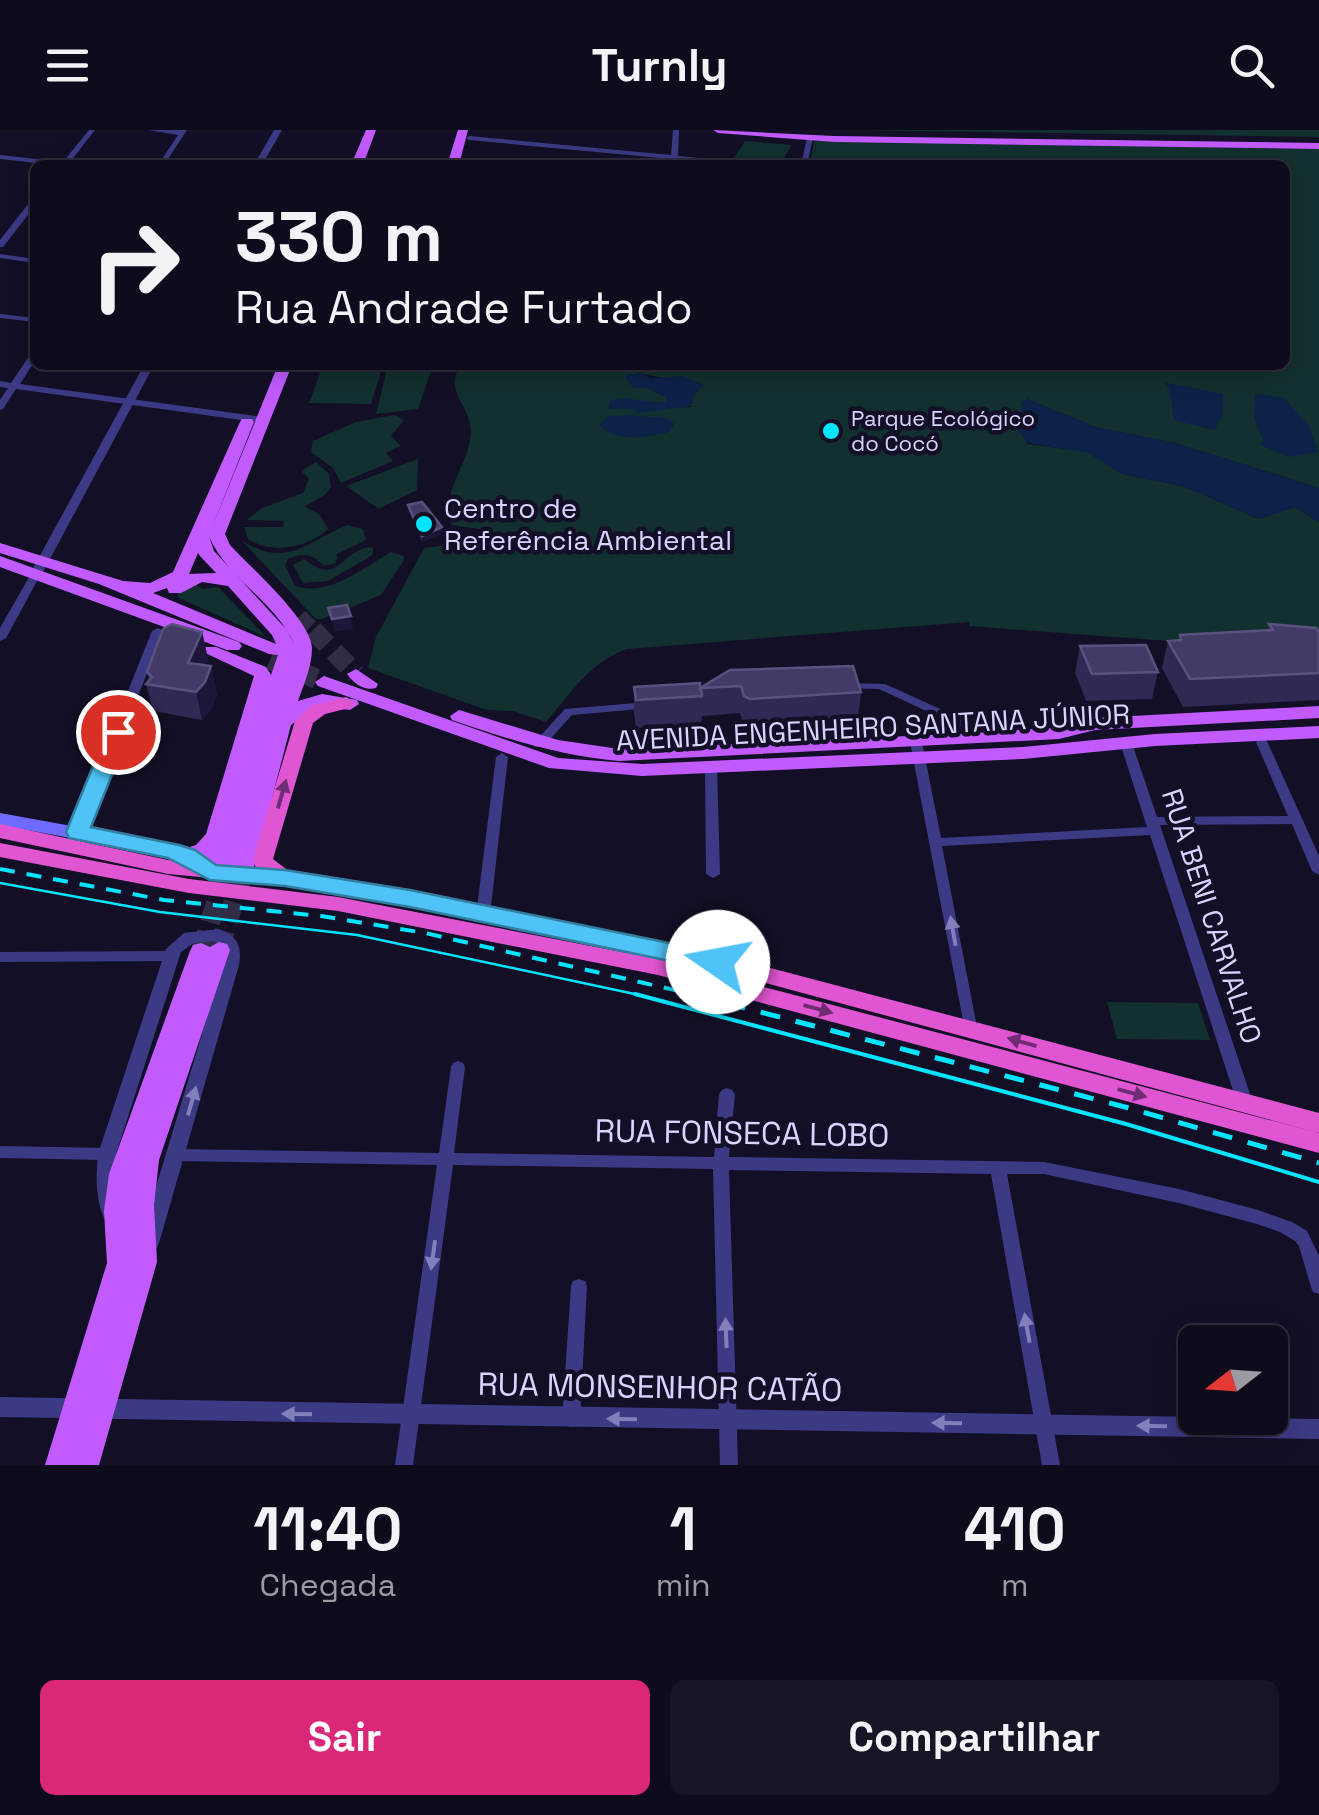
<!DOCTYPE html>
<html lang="pt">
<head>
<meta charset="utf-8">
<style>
  body { margin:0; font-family:"Space Grotesk",sans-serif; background:#171425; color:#f1f3f6; height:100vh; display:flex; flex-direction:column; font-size:38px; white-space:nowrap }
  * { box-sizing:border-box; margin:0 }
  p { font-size:32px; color:#9b9ba3 }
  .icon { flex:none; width:55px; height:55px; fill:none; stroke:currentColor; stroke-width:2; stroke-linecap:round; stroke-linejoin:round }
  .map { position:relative; height:1335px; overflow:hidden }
  .side { display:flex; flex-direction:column; background:#0e0b1c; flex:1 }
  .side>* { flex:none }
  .top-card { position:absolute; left:30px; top:30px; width:1260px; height:210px; border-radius:15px; box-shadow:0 5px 25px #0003,0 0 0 2px #2e2b3b; background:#0e0b1c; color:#f1f3f6; overflow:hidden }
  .needle { width:65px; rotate:253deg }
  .buttons { position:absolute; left:1178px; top:1195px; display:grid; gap:20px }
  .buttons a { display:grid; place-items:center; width:110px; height:110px; border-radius:15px; background:#0e0b1c; box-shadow:0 5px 25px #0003,0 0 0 2px #2e2b3b; font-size:50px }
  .pin { position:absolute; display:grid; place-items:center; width:85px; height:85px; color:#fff; margin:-42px; border:5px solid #fff; border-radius:50%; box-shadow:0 2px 10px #0007 }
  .me { position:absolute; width:110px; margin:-55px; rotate:282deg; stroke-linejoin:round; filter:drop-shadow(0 0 8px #0008) }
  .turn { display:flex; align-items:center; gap:35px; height:210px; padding:0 40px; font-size:45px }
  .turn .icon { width:130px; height:130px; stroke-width:2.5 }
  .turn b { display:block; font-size:70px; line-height:85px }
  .eta { display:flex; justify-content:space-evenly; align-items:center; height:170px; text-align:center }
  .eta b { font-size:60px; font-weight:800; line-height:70px }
  .cta { display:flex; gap:20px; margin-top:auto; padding:20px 40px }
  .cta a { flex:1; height:115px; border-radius:15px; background:#db2777; color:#fff; font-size:40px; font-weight:800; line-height:115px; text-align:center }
  .cta a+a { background:#171425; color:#f1f3f6 }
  header { display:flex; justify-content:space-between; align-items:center; height:130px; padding:0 40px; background:#0e0b1c; font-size:45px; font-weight:800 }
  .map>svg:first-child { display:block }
  .green { fill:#12302f; fill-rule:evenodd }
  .water { fill:#0c2248 }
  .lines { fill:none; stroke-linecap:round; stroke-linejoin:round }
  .primary-tunnel-far1 { stroke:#312d47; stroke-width:15; stroke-dasharray:15 8; stroke-linecap:butt }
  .primary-tunnel { stroke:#312d47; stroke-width:20; stroke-dasharray:20 10; stroke-linecap:butt }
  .minor { fill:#3d3a85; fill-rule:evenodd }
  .tertiary { fill:#3d3a85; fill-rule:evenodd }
  .secondary { fill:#6f6bff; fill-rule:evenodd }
  .primary { fill:#c25bff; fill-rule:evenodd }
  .trunk { fill:#e055d1; fill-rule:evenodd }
  .tram-far1 { stroke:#00e5ff; stroke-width:2.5 }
  .tram { stroke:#00e5ff; stroke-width:4 }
  .rail-far1 { stroke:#00e5ff; stroke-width:4; stroke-dasharray:15 12; stroke-linecap:butt }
  .rail { stroke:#00e5ff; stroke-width:5; stroke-dasharray:20 16; stroke-linecap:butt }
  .wall { fill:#312854 }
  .shaded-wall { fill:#1d163a }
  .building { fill:#433a66; stroke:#5a527e; stroke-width:2.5 }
  .oneway { fill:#6f2e73 }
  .oneway2 { fill:#837fbc }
  .route { fill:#4fc3f7; stroke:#337fa1; stroke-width:2.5 }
  .poi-dot { fill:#00e5ff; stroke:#130f26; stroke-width:4 }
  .labels { text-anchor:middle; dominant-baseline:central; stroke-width:9; stroke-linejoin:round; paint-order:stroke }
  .far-poi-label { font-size:22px; fill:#d9d4ff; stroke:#130f26; text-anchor:start }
  .poi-label { font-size:28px; fill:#d9d4ff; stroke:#130f26; text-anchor:start }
  .street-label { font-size:28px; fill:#d9d4ff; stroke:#130f26 }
  .near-street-label { font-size:32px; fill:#d9d4ff; stroke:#130f26 }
</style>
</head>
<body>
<header><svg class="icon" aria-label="menu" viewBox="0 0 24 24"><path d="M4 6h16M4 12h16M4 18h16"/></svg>Turnly<svg class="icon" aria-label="search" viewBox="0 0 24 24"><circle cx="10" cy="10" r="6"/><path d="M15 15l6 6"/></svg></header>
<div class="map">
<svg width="1319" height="1335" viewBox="0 0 1319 1335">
  <rect width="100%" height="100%" fill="#130f26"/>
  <path class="green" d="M838 0H1319V7L850 0Z
    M745 11 792 15 780 34 733 30Z
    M814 11 1319 19V358L1175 313 1095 297 1027 269 1022 283 993 301 1016 296 1028 314 1088 322 1122 344 1183 356 1259 389 1295 377 1319 392V526L1246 517 969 496V492L627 519C591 531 570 564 546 592L513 581 487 580 368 538 376 507 424 418 449 415 464 420 486 400 452 395C436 363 477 327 470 294 465 271 445 259 461 235H1285V35H810ZM636 243 670 249 692 267 691 277 618 279 639 273H666L667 267 647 258Z
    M323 235H383L371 274 309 273Z
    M388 235H433L418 279 376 284Z
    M394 285 404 290 391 306 401 316 386 323 393 331 341 353 333 338 311 322 313 311 356 292Z
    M418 329 417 360 379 379 346 356Z
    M316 332 329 344 331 357 325 365 305 376 320 385 328 399C307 418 273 425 248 409L244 397H283L284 391 247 390 262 378 303 363 309 349 301 341Z
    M348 395 363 399 366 410 337 424 336 433 324 436C313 424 303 422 288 429L285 436 295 456C329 467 363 438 391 422L404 426V430L381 465 322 489H316L241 410C287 440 307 411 348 395Z
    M368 417 373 418V424L366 429 328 451 303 453 293 435 304 429C338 456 336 426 368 417Z
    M190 451 202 459 218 457 266 507 179 468 177 462Z
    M1107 872 1198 873 1210 910 1117 909Z"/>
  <path class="water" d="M627 244H643L650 248 682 246 704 255 692 268 691 276 638 283 633 279H608L610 271C627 264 647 274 666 272V267L647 258H634L625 248Z
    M1163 252 1223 264V282L1215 300 1174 290 1169 258Z
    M1255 264 1284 268 1309 296 1318 322 1288 327 1259 314 1263 310 1254 288Z
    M1027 269 1095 297 1175 313 1319 358V392L1295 377 1259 389 1183 356 1122 344 1088 323 1028 313 1016 296 993 302 995 284 1015 289 1022 283 1021 272Z
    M625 285 666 288 675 294 669 302C646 307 617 313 599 295L607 287Z"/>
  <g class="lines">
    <path class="primary-tunnel-far1" d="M300 486 316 502"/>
    <path class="primary-tunnel" d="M313 500 356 544
      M270 530 324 552
      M219 820 247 728
      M201 821 231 725"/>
    <path class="minor" d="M89 0H95L70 32 79 35H56L0 29V25L63 32Z
      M148 0H187L164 35H158L178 5Z
      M673 0H679L678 26 753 33 756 35H731L678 30 676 34 674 35 671 33V29L469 10 466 8 469 6 671 25Z
      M810 6 813 8 807 35H801L807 8Z
      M245 29 263 32 260 34 243 32V30Z
      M32 69H35V76L3 117H0V110Z
      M0 124 35 129V133L0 128Z
      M0 184 35 188V192L0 188Z
      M35 221V231L20 254 263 287 268 290 263 293 16 259 3 279 0 280V270L8 258 0 257V251L11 253 32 222Z
      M37 439 42 442 6 508 0 511V498L32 442Z
      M158 498 164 501 83 703 77 707 72 706 71 703 152 501Z
      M844 553 885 554 971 593 981 609 979 612H971L963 598 879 559 840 558 838 556Z
      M647 572 653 576 651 578 572 585 543 617H535L533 614 565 579Z
      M916 608 922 612 941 708 1147 697 1121 616 1127 612 1133 616 1157 687 1288 686 1256 612 1262 608 1266 609 1319 726V745L1312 741 1292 694 1160 695 1253 973 1250 977 1245 979 1240 977 1237 973 1150 705 942 716 977 897 975 901 970 902 965 901 910 612Z
      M502 623 508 627 490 785 488 788H478L476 785 496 627Z
      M711 633 717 637 720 744 713 748 706 744 705 637Z
      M171 821 176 822 178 826 176 830 171 831 0 832V822Z
      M458 931 463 933 465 937 454 1023 714 1027 719 964 722 960 727 958 732 960 735 964 729 1027 1044 1032 1179 1059 1258 1080 1292 1092 1307 1101 1319 1126V1164L1313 1162 1311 1157 1299 1116 1295 1111 1280 1102 1257 1094 1179 1073 1044 1044H1007L1060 1335H1042L991 1044 729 1040 738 1335H720L713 1039 453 1035 413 1335H395L437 1035 176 1031 170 1029 168 1025 170 1021 176 1019 439 1023 451 937 453 933Z
      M0 1016 107 1018 113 1020 115 1024 113 1028 107 1030 0 1028Z
      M579 1149 585 1151 587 1156 580 1289 577 1295 571 1297 565 1295 562 1289 571 1156 573 1151Z"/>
    <path class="tertiary" d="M274 0H282L262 35H254Z
      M144 235H154L43 442 41 445H33L31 442Z
      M218 799C238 806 242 816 239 835L159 1113 156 1119 149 1121 142 1119 139 1113 223 835 224 820 214 811 194 813 181 822 116 1024 115 1058 121 1082 118 1088 111 1090 104 1088C95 1066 96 1047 98 1024L166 819 184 803Z
      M0 1267 1319 1289V1309L0 1287Z"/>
    <path class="secondary" d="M0 683 171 714 193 721 219 742 210 748 181 729 169 726 0 695Z"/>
    <path class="primary" d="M366 0H376L363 35H351Z
      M458 0H468L459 35H447Z
      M713 0 834 6 1319 13V19L834 12 718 3Z
      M278 235H292L225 404 230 415C249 436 311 490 312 518 312 536 304 554 298 571L322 564 357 570 359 574 350 580 319 576 291 595 254 737 220 736 202 727 187 732 177 725 180 720 196 715 206 704 254 546 201 521 204 517H216L266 537 271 545 278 525 269 524 99 454 0 423V413L123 451 150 453 173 442 240 292 242 289H252L254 292 211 400ZM209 406C226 448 276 472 294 514L286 499 214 421ZM198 423 200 426 216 443 189 444ZM202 452 228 456 272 505 276 514 153 463 167 458 169 463H181Z
      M0 426 239 512 242 516 239 520H227L0 437Z
      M356 539 378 554 376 558C364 561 354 554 347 544Z
      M324 546 558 628 642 634 1023 617 1155 604 1319 596V608L1155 616 1023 629 642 646 549 638 318 556 315 552Z
      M1319 576V588L1095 600 1059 609 619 631C561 626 507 609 452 590L450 586 459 580 558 610 619 619 975 603 1059 597 1095 588Z
      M219 812 227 814 230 820 159 1030 154 1075 157 1132 99 1335H45L107 1133 104 1081 109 1044 190 821 193 815 201 813 210 817Z"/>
    <path class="trunk" d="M346 567 355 573 353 577 325 584 313 593 273 729 290 742 410 761 718 824 1319 983V1003L718 840 410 775 285 755 168 744 0 708V694L168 730 256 738 253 729 295 591 311 576Z
      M0 713 189 749 338 767 658 829 1319 1003V1023L658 845 338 781 189 763 0 727Z"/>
    <path class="tram-far1" d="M0 753 160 782 357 805 644 866"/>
    <path class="tram" d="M635 864 1126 994 1319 1052"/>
    <path class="rail-far1" d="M0 739 164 770 321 786 425 803 701 866"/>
    <path class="rail" d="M691 864 1125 977 1319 1033"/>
  </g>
  <path class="wall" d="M408 375 442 397 443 403 422 412 409 381Z
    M1269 494 1319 502V570L1183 577 1162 538 1168 511 1179 510 1180 505 1267 501Z
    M202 502 208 529 205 535 211 536 217 564 211 579 202 590 153 581 146 554 149 551 147 542Z
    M1080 516 1158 542 1152 569 1086 571 1075 543Z
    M730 540 861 562 858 590 749 597 743 593 740 583 702 586 701 594 636 598 634 584V557L700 558Z"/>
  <path class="shaded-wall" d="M442 397 443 403 422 412V406Z
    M351 486 353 499 334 502 332 489Z
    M202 502 208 529 194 560 188 533Z
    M211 536 217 564 211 579 202 590 196 562Z"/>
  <path class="building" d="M422 372 442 397 422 406 408 375Z
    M347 475 351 486 332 489 328 478Z
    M172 494 202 502 188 533 211 536 205 552 196 562 146 554 152 547 147 542 163 499Z
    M1269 494 1316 498 1319 502V543L1190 549 1168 511 1181 510 1180 505 1273 500Z
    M1146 515 1158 542 1092 544 1080 516Z
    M853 536 861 562 750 569 744 566 741 556 701 558 702 566 636 570 634 557 700 553V558L730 540Z"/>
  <defs><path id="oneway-solid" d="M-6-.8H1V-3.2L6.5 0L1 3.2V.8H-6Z" transform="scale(2.5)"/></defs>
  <g class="oneway">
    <use href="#oneway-solid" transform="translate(282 664) rotate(-74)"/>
    <use href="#oneway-solid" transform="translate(818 879) rotate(15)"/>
    <use href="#oneway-solid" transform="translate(1022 912) rotate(-164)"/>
    <use href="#oneway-solid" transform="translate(1132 963) rotate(15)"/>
  </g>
  <g class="oneway2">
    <use href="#oneway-solid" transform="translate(953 801) rotate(-100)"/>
    <use href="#oneway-solid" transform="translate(192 971) rotate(-74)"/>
    <use href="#oneway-solid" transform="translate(433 1125) rotate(98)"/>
    <use href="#oneway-solid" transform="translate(1027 1198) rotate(-100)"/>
    <use href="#oneway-solid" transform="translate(726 1203) rotate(-92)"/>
    <use href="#oneway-solid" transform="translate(297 1284) rotate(-179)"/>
    <use href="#oneway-solid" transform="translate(622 1289) rotate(-179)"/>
    <use href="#oneway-solid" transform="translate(947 1293) rotate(-179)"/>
    <use href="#oneway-solid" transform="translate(1152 1296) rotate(-179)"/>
  </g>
  <path class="route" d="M118 595 129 602 91 697 179 715 195 720 216 735 285 740 410 760 718 823 727 826 730 832 727 839 718 841 410 777 285 756 210 750 168 728 69 708 66 702 107 602Z"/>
  <g class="poi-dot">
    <circle cx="831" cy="301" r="10"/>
    <circle cx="424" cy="394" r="10"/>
  </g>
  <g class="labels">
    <g class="far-poi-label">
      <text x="851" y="288">Parque Ecológico<tspan x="851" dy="25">do Cocó</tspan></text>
    </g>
    <g class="poi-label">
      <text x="444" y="378">Centro de<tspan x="444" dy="32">Referência Ambiental</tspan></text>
    </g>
    <g class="street-label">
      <text transform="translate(873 597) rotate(-3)">AVENIDA ENGENHEIRO SANTANA JÚNIOR</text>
      <text transform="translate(1212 786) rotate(72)">RUA BENI CARVALHO</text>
    </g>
    <g class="near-street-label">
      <text transform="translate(742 1003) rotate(1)">RUA FONSECA LOBO</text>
      <text transform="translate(660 1257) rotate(1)">RUA MONSENHOR CATÃO</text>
    </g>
  </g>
</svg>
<div class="buttons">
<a><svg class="needle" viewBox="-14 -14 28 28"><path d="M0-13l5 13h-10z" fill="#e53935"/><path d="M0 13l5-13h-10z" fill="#9b9ba3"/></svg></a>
</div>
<div class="pin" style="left:118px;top:602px;background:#d93025"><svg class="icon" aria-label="arrive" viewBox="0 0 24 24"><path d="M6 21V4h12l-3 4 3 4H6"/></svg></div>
<svg class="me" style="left:718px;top:832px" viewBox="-20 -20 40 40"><circle r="19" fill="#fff"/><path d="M0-13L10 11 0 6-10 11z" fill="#4fc3f7"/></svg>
<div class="top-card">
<div class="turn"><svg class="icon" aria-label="right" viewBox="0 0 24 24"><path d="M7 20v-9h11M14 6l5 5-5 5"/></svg><div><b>330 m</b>Rua Andrade Furtado</div></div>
</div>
</div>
<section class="side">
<div class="eta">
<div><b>11:40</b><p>Chegada</p></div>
<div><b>1</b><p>min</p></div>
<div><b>410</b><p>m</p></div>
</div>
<div class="cta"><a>Sair</a><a>Compartilhar</a></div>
</section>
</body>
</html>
